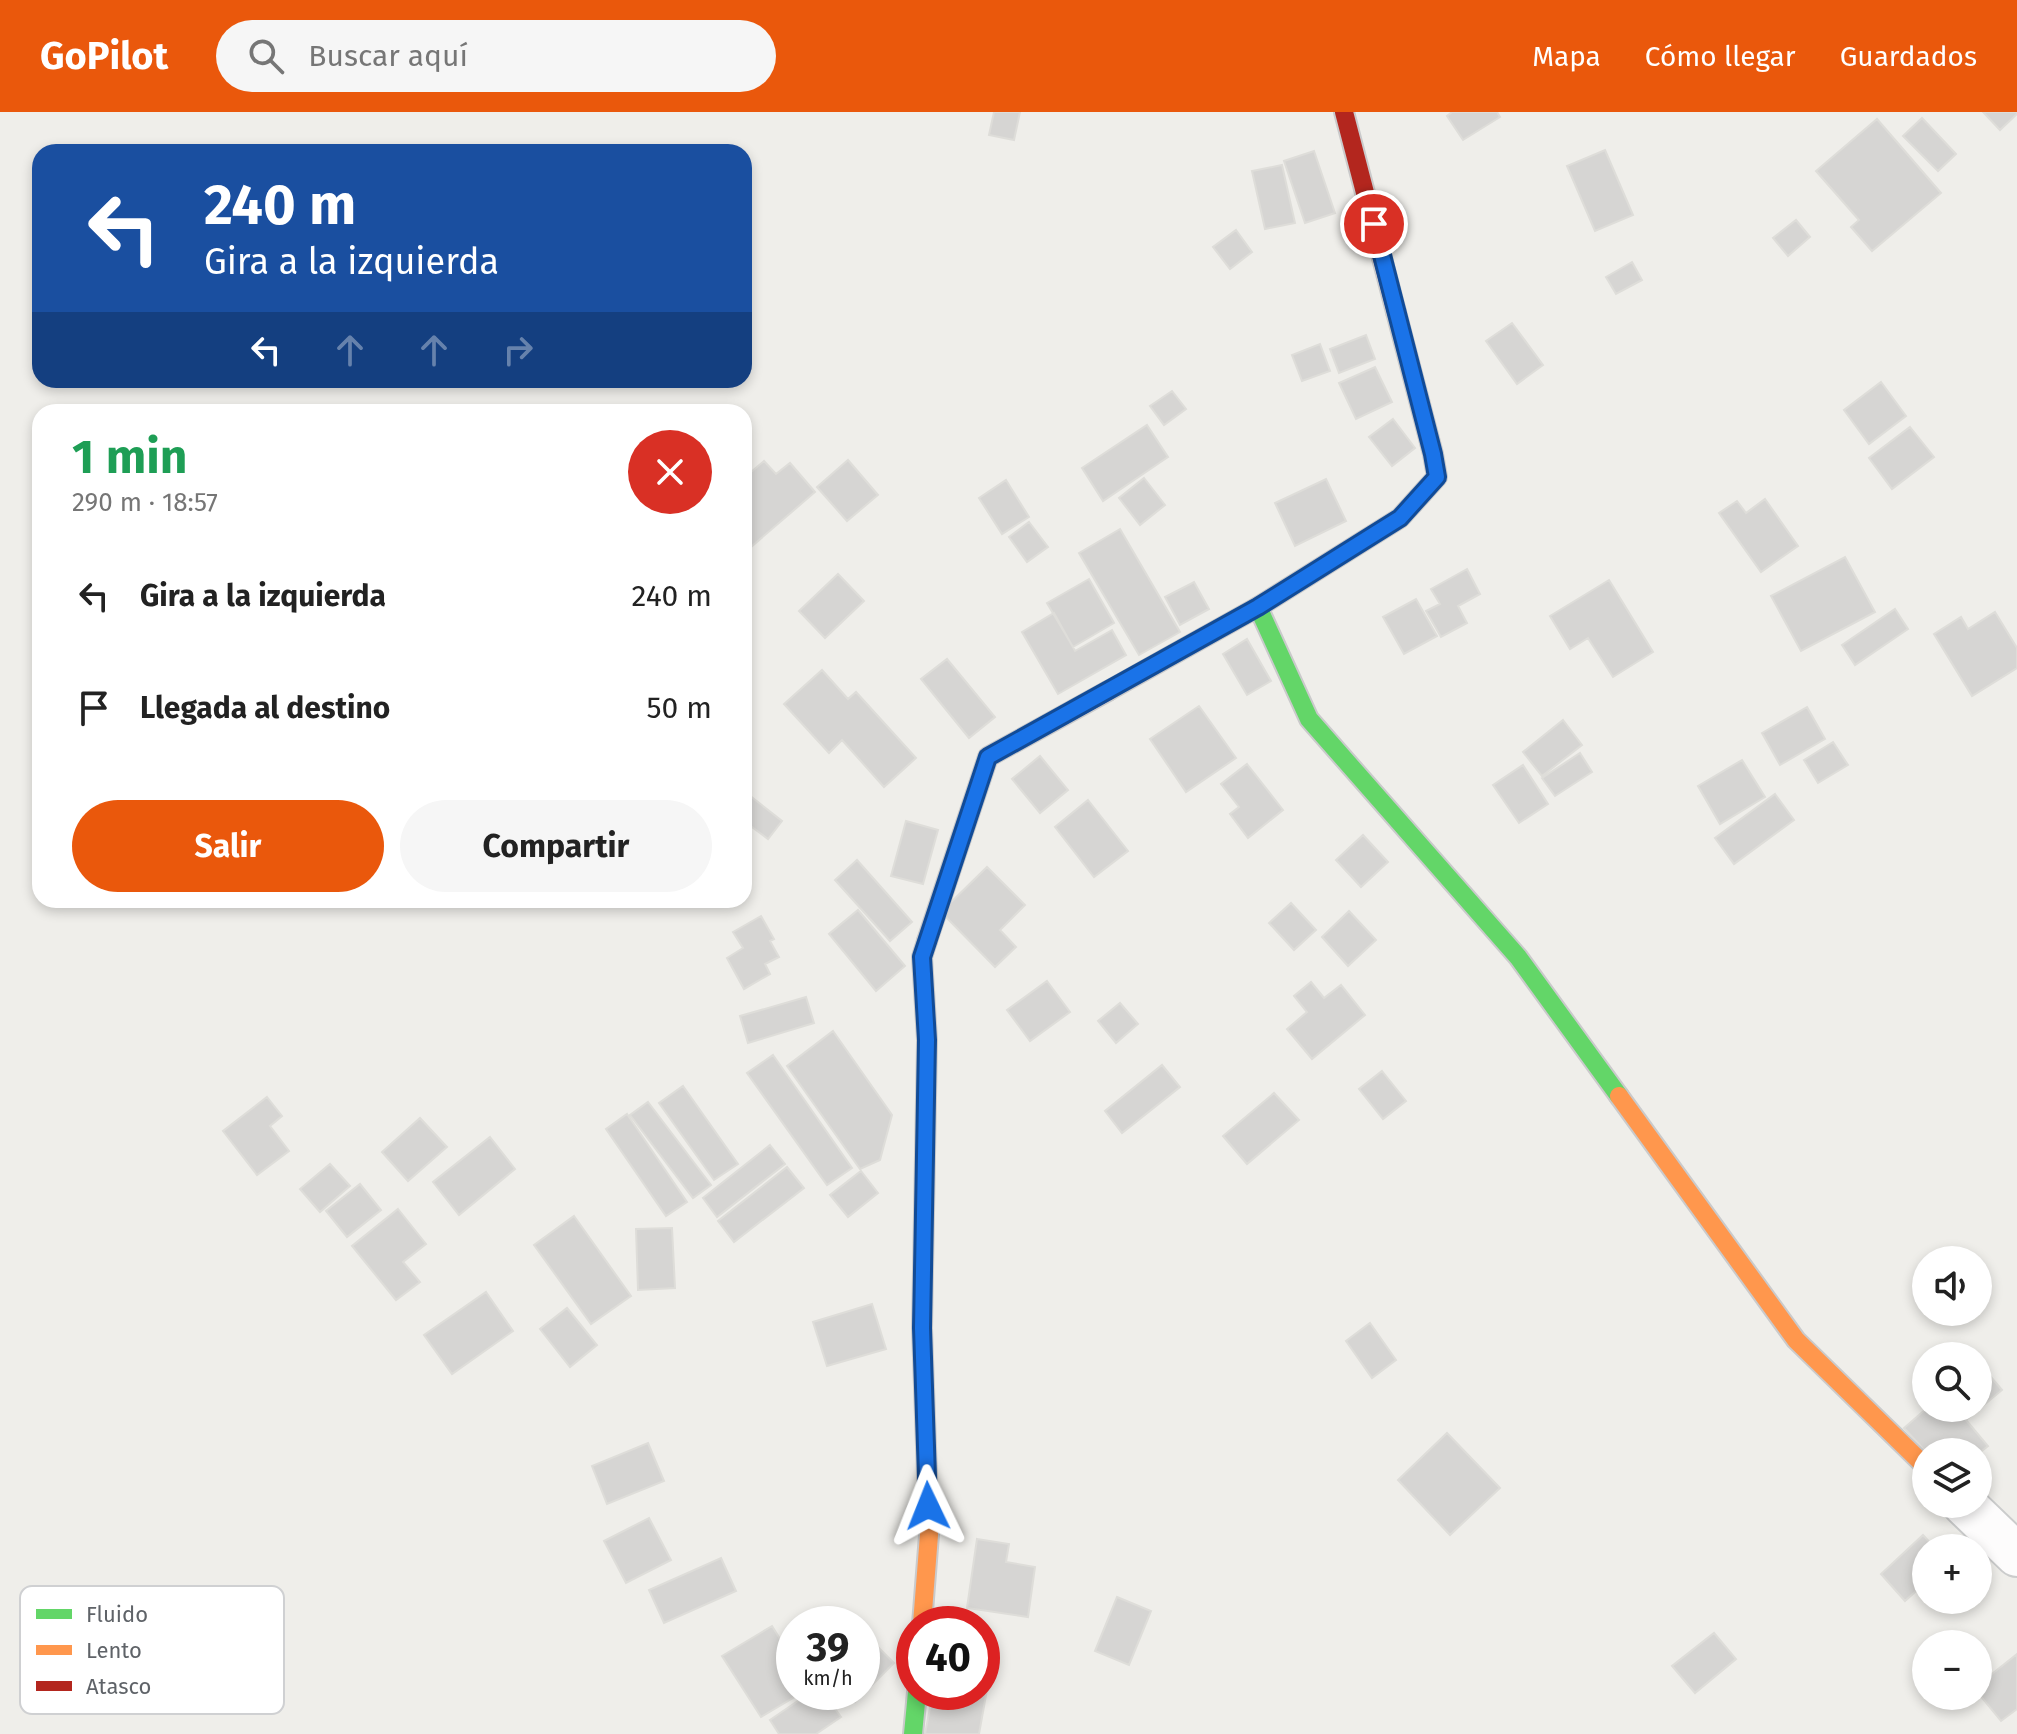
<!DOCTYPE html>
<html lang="es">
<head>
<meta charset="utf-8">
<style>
  body { margin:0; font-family:"Fira Sans",sans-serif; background:#f6f6f6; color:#222; height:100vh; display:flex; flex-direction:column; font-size:30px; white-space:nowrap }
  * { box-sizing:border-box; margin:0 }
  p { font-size:26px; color:#767676 }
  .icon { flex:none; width:44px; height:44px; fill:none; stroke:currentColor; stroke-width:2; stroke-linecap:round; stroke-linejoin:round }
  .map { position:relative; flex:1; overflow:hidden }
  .details { position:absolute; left:32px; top:292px; width:720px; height:504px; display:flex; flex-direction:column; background:#fff; border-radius:24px; box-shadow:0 4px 12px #0003 }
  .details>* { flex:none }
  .top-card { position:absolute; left:32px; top:32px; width:720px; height:244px; border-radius:24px; box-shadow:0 4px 12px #0003; background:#1a4fa0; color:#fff; overflow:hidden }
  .controls { position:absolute; left:1912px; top:1134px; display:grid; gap:16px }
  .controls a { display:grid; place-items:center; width:80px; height:80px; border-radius:50%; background:#fff; box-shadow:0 4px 12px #0003; font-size:40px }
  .speed { position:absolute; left:776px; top:1494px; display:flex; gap:16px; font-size:40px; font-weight:700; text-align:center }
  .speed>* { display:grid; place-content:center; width:104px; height:104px; border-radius:50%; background:#fff; box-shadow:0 4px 12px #0003; line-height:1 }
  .speed small { font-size:20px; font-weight:400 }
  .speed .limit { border:12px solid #d22; background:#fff; color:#111 }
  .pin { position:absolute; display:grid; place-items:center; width:68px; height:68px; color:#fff; margin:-34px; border:4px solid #fff; border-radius:50%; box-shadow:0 2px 8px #0007 }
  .me { position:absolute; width:88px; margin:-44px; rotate:358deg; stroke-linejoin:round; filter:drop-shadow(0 0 6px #0008) }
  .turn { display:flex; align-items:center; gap:28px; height:168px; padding:0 40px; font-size:36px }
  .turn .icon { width:104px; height:104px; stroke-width:2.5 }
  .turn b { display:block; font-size:56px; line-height:68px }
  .lanes { display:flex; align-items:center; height:76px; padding:0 40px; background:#0003; justify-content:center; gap:40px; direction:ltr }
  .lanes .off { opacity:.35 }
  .round { display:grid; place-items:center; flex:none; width:84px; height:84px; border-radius:42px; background:#f6f6f6 }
  .overview { display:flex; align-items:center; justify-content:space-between; height:136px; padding:0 40px }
  h1 { font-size:48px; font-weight:700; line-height:60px; color:#1e9e55 }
  .primary-button { display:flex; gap:16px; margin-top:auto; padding:16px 40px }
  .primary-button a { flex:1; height:92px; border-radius:48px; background:#ea580c; color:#fff; font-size:32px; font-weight:700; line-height:92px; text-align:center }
  .primary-button a+a { background:#f6f6f6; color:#222 }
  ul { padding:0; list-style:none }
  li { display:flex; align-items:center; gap:24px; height:112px; padding:0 40px }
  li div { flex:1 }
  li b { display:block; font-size:30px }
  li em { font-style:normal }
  header { display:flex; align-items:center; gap:48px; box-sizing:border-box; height:112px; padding:0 40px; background:#ea580c; color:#fff }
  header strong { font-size:38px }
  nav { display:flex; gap:44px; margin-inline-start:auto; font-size:28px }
  .search { width:560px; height:72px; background:#f6f6f6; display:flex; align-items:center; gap:20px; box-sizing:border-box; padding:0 28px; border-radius:44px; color:#767676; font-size:30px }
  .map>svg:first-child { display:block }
  .building { fill:#d6d5d3; stroke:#deddd9; stroke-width:2 }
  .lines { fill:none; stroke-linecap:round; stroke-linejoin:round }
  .street-casing { stroke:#cbcccc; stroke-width:46 }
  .fast-casing { stroke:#cacacb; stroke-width:22 }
  .slow-casing { stroke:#cacacb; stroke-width:22 }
  .jam-casing { stroke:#cacacb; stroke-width:22 }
  .street { stroke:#fdfcfc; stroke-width:42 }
  .fast { stroke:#63d668; stroke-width:18 }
  .slow { stroke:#ff974d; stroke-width:18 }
  .jam { stroke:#b3261e; stroke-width:18 }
  .route-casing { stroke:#114b97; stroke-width:20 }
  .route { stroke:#1a73e8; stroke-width:14 }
  .key { fill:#fff; stroke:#cfd0d2; stroke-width:2 }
  .key-label { font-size:22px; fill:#5f6368 }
</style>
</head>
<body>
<header>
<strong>GoPilot</strong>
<div class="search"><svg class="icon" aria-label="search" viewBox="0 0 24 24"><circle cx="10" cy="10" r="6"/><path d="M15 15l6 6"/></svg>Buscar aquí</div>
<nav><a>Mapa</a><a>Cómo llegar</a><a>Guardados</a></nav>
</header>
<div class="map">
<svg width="2017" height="1622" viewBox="0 0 2017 1622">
  <rect width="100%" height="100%" fill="#efeeea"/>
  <path class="building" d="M994 0H1020L1014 28 989 23Z
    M1452 0H1497L1500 5 1463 28 1447 4Z
    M1983 0H2017V2L2000 18Z
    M1922 6 1956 42 1938 59 1903 24Z
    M1877 7 1941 81 1872 139 1851 115 1859 108 1816 59Z
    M1605 38 1633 103 1595 119 1567 54Z
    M1314 39 1335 101 1305 111 1284 49Z
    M1282 53 1295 111 1265 117 1252 59Z
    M1796 108 1810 125 1788 144 1773 126Z
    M1236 118 1252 140 1230 157 1213 135Z
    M1632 150 1642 168 1616 182 1606 165Z
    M1512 211 1543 253 1517 272 1486 229Z
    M1366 223 1375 247 1339 261 1330 237Z
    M1320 232 1330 259 1302 269 1292 243Z
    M1375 255 1392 290 1356 307 1339 271Z
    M1881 270 1906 304 1869 332 1844 298Z
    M1172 279 1186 297 1164 313 1150 294Z
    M1393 307 1415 336 1392 354 1369 325Z
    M1147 313 1168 345 1103 389 1082 356Z
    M1910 315 1934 345 1892 377 1869 346Z
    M848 348 878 383 847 409 817 375Z
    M764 349 776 362 790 351 815 380 744 441V398L749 395 744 389V366Z
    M1144 366 1165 393 1140 413 1119 386Z
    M1326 367 1346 409 1295 434 1275 391Z
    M1006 368 1029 405 1002 422 979 386Z
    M1765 387 1798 434 1761 460 1719 401 1737 389 1746 401Z
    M1029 410 1048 435 1027 450 1009 425Z
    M1120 417 1180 520 1139 543 1079 441Z
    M1845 445 1875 500 1801 539 1771 484Z
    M1467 457 1480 482 1458 494 1467 511 1441 525 1426 499 1440 492 1431 477Z
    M838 462 864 489 825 526 799 499Z
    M1089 467 1114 511 1073 535 1047 491Z
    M1609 468 1653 540 1613 565 1588 526 1570 537 1550 504Z
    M1194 470 1209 497 1180 513 1165 485Z
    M1416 487 1437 524 1404 542 1383 505Z
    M1895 497 1908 517 1855 553 1842 533Z
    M1995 500 2017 536V556L1972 584 1934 522 1961 505 1968 517Z
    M1054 501 1075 539 1112 518 1126 543 1058 582 1022 520Z
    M1247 527 1271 569 1247 583 1223 542Z
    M947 547 995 605 969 626 921 567Z
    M822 558 848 587 856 580 916 646 884 675 842 628 829 641 784 592Z
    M1199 594 1236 646 1186 680 1150 627Z
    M1807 595 1825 627 1780 653 1762 621Z
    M1563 608 1582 633 1542 664 1523 640Z
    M1833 630 1848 653 1818 671 1804 648Z
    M1580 641 1592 660 1555 684 1542 666Z
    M1040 644 1068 678 1040 701 1012 667Z
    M1742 648 1765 685 1720 712 1698 674Z
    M1247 652 1283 698 1248 726 1230 702 1239 695 1221 672Z
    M1523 653 1548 692 1519 711 1493 673Z
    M744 679 782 709 768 727 744 709Z
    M1775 682 1794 708 1734 752 1715 726Z
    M1088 688 1128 739 1094 765 1055 715Z
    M906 709 938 718 923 772 891 764Z
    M1363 723 1388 750 1361 775 1336 748Z
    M857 748 912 810 890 829 835 768Z
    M987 755 1025 793 1000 818 1016 835 995 855 941 800Z
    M1291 791 1316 818 1294 838 1269 811Z
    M858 798 905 854 876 879 829 822Z
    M1349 799 1376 828 1348 854 1322 825Z
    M761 804 774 827 770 829 779 845 765 852 770 862 744 877 727 846 743 836 733 820Z
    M1047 869 1070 900 1030 929 1007 898Z
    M1311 870 1324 886 1341 873 1365 903 1312 947 1287 917 1307 900 1294 884Z
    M806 885 814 911 748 931 740 904Z
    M1120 891 1138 912 1116 931 1098 909Z
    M833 919 892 1003 880 1048 860 1057 787 954Z
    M773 943 852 1056 827 1073 747 961Z
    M1162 953 1180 975 1122 1021 1105 999Z
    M1382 959 1406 989 1383 1007 1359 977Z
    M683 974 738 1052 714 1068 659 991Z
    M1274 981 1299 1008 1247 1052 1223 1024Z
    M267 985 282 1004 270 1014 289 1039 257 1063 223 1019Z
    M648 990 711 1073 693 1086 630 1003Z
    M627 1002 687 1090 666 1104 606 1017Z
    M420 1006 447 1035 408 1069 382 1040Z
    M490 1025 515 1057 459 1103 433 1070Z
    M770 1033 785 1052 717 1105 703 1086Z
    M330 1052 350 1074 320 1100 300 1077Z
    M787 1055 804 1076 734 1130 718 1109Z
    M861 1059 878 1081 848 1105 830 1083Z
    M360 1072 381 1098 347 1125 326 1099Z
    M398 1097 426 1132 403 1150 420 1170 396 1188 352 1134Z
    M574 1104 631 1184 591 1212 534 1133Z
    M672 1116 675 1176 638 1178 636 1117Z
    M486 1180 513 1219 452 1262 424 1223Z
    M872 1192 886 1237 827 1254 813 1210Z
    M567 1196 597 1233 570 1255 540 1217Z
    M1370 1211 1396 1248 1372 1266 1346 1229Z
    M1979 1251 2002 1278 1966 1308 1988 1334 1978 1342V1340H1926L1904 1316 1927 1296H1978Z
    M1447 1321 1500 1376 1450 1423 1398 1368Z
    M648 1331 664 1369 607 1392 592 1354Z
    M649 1406 671 1448 626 1471 604 1429Z
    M1923 1423 1935 1436H1926V1470L1905 1489 1881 1462Z
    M977 1427 1009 1432 1006 1450 1035 1455 1028 1505 967 1496Z
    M721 1446 736 1479 664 1511 649 1478Z
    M1117 1485 1151 1499 1129 1553 1095 1539Z
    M772 1514 794 1549V1580H803L761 1605 722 1544Z
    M862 1519 894 1551 855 1590 846 1580H862Z
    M1714 1521 1736 1547 1695 1581 1672 1554Z
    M2017 1542V1597L2001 1609 1978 1581V1573Z
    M982 1560 990 1561 979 1622H925L933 1580H982Z
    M811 1580H823L841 1605 816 1622H779L770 1608Z"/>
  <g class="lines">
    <g class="street-casing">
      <path id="street" d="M1964 1392 2017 1443"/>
    </g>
    <g class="fast-casing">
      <path id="fast" d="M1258 495 1309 607 1518 845 1619 984
        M913 1622 917 1580"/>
    </g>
    <g class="slow-casing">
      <path id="slow" d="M1108 579 1258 495 1400 406 1437 365 1433 342 1396 200
        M1619 984 1796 1228 1926 1355
        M922 1512 929 1423 922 1216 927 928 922 845 927 829"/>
    </g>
    <g class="jam-casing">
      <path id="jam" d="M1344 0 1396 200
        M927 829 988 645 1108 579"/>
    </g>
    <use href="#street" class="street"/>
    <use href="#fast" class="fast"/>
    <use href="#slow" class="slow"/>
    <use href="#jam" class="jam"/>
  </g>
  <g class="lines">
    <g class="route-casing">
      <path id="route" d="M928 1394 922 1216 927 928 922 845 988 645 1258 495 1376 421 1400 406 1437 365 1433 342 1374 112"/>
    </g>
    <use href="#route" class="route"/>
  </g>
  <rect x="20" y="1474" width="264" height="128" rx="12" class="key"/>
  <rect x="36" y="1497" width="36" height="10" fill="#63d668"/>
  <rect x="36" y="1533" width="36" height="10" fill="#ff974d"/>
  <rect x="36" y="1569" width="36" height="10" fill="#b3261e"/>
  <g class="key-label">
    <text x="86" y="1510">Fluido</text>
    <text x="86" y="1546">Lento</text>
    <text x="86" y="1582">Atasco</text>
  </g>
</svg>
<div class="controls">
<a><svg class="icon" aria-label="sound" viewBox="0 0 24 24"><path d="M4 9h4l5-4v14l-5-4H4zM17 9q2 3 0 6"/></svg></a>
<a><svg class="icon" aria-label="search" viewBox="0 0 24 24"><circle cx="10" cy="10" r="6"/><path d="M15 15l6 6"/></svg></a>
<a><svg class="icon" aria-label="layers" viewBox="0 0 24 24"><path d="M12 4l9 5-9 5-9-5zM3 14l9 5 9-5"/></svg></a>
<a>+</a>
<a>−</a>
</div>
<div class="speed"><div>39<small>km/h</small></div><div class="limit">40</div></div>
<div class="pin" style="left:1374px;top:112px;background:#d93025"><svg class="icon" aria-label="arrive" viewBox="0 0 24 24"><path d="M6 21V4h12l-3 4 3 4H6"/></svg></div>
<svg class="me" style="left:928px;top:1394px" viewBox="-20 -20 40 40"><path d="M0-17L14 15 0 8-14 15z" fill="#1a73e8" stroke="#fff" stroke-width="4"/></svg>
<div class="top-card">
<div class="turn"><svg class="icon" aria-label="left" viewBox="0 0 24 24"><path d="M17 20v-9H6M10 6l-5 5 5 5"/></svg><div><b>240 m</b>Gira a la izquierda</div></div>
<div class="lanes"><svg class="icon" aria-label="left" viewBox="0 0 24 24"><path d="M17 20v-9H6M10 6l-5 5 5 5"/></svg><svg class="icon off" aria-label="ahead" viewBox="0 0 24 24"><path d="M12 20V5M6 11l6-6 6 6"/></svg><svg class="icon off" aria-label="ahead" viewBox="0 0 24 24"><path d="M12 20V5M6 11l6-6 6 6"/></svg><svg class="icon off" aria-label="right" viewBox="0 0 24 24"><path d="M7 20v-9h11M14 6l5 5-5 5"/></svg></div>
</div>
<section class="details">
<div class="overview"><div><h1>1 min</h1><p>290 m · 18:57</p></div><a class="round" style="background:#d93025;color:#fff"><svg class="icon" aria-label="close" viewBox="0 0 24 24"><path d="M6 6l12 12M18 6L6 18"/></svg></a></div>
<ul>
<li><svg class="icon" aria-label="left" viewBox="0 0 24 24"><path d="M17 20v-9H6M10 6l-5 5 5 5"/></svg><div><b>Gira a la izquierda</b></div><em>240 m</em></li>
<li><svg class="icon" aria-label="arrive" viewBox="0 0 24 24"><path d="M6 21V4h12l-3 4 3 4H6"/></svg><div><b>Llegada al destino</b></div><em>50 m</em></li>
</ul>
<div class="primary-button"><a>Salir</a><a>Compartir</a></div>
</section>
</div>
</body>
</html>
